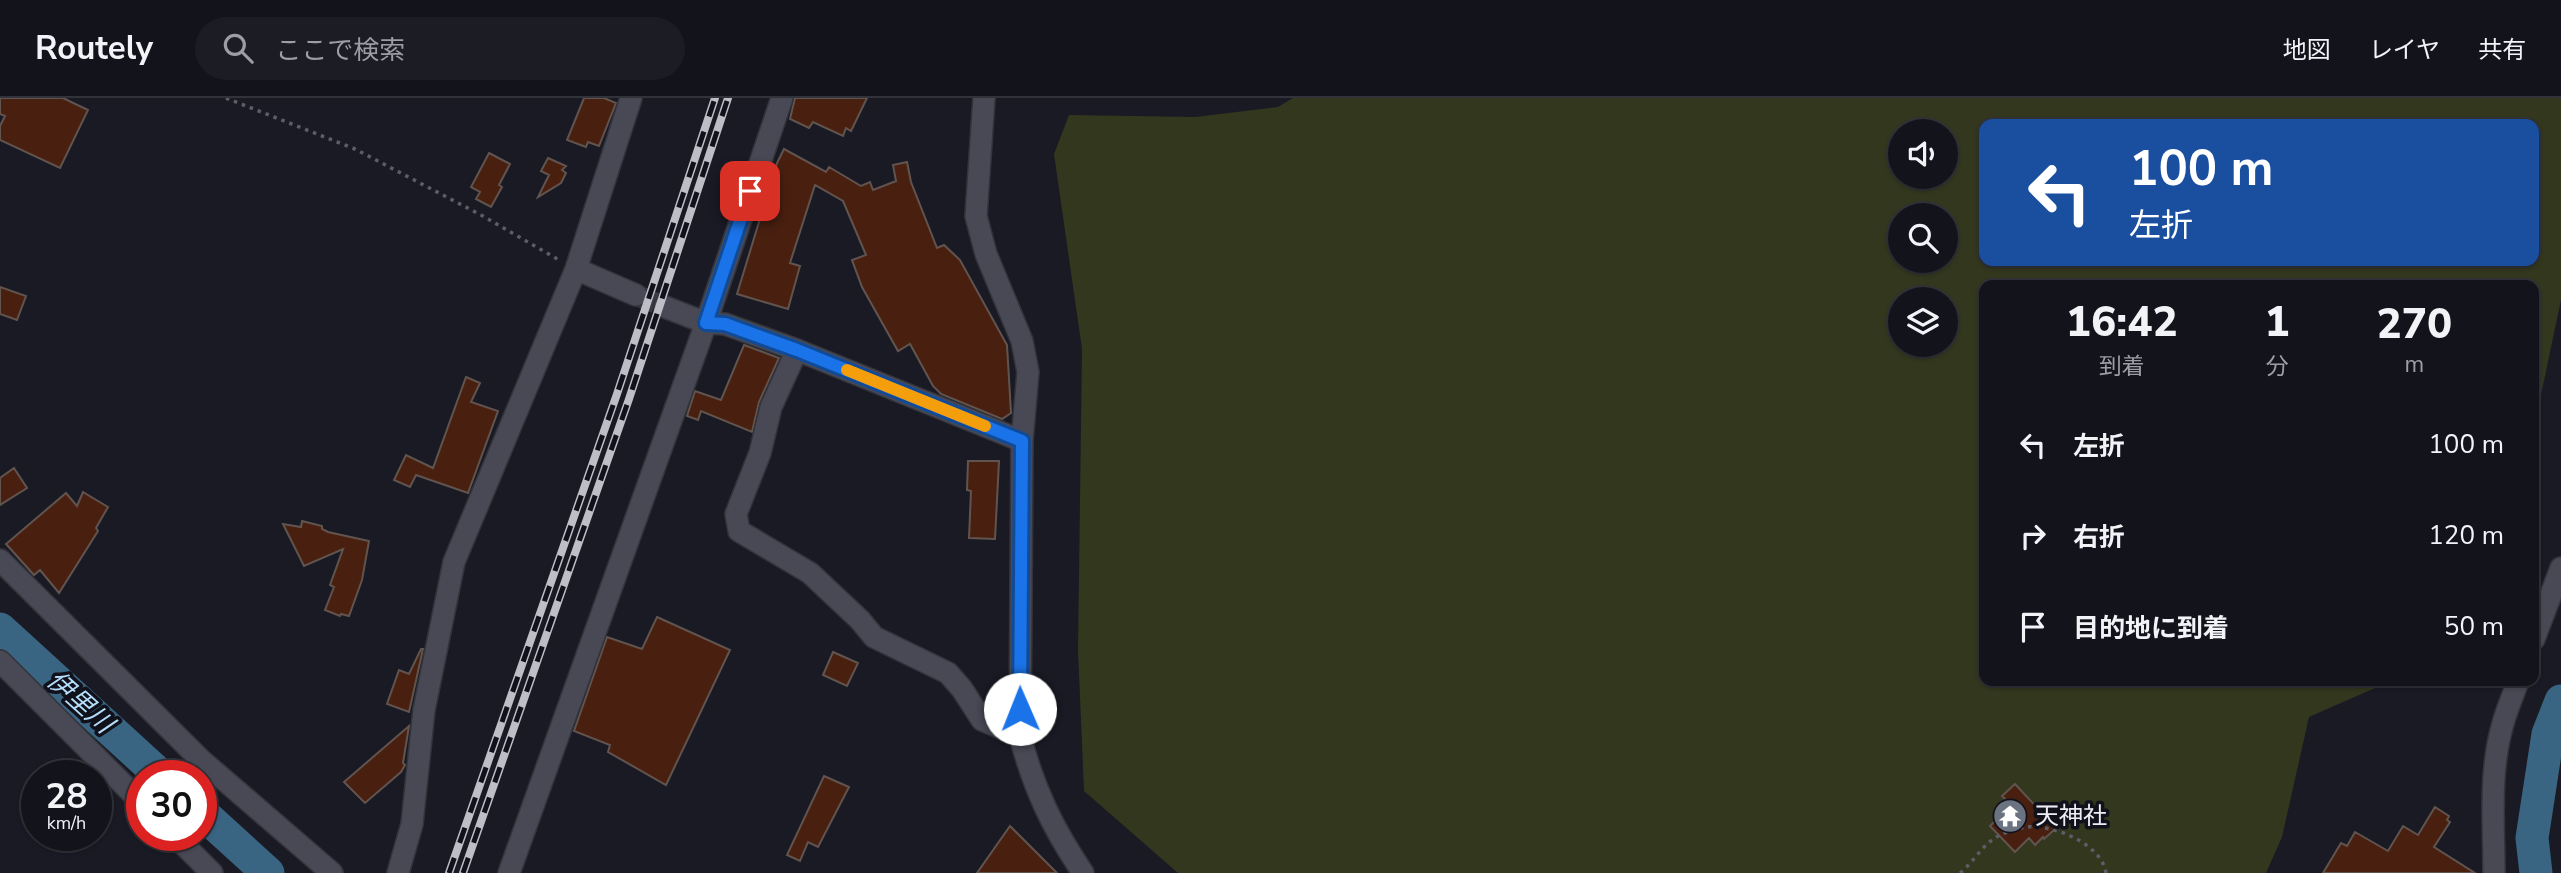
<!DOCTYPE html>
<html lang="ja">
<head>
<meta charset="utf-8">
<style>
  body { margin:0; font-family:"Nunito Sans","Noto Sans JP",sans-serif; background:#1c1d24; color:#f1f3f6; height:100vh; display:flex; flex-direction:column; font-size:26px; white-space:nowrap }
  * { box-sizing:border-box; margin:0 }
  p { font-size:23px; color:#9d9ea3 }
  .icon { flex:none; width:38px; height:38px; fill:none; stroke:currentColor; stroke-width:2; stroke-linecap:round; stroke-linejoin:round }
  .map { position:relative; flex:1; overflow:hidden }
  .details { position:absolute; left:1979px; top:182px; width:560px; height:406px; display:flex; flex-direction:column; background:#13141b; border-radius:14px; box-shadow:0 2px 5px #0004,0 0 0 2px #32333a }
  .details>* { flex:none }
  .hud { position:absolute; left:1979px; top:21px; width:560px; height:147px; border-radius:14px; box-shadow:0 2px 5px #0004,0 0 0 2px #32333a; background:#1a4fa0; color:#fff; overflow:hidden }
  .controls { position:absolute; left:1888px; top:21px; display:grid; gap:14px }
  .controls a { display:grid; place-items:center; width:70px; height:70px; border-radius:50%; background:#13141b; box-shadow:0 2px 5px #0004,0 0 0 2px #32333a; font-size:35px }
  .speed { position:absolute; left:21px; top:662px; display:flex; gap:14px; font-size:35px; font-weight:700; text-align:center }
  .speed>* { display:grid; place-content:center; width:91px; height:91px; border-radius:50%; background:#13141b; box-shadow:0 2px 5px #0004,0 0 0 2px #32333a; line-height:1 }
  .speed small { font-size:18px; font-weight:400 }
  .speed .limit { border:10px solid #d22; background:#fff; color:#111 }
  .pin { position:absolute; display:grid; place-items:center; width:60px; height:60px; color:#fff; margin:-30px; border-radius:14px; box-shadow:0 4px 10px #0006 }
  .me { position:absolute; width:77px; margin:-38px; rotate:359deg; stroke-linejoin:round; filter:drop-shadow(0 0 5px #0008) }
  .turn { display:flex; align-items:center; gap:24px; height:147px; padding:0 35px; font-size:32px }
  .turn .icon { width:91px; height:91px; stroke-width:2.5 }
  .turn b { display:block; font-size:49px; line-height:60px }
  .eta { display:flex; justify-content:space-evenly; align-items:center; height:119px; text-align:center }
  .eta b { font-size:42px; font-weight:800; line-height:49px }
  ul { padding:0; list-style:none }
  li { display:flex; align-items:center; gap:21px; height:91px; padding:0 35px }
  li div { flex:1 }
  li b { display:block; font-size:26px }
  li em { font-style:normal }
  header { display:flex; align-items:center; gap:42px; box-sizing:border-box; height:98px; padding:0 35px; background:#13141b; border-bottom:2px solid #32333a }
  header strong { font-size:33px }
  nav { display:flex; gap:38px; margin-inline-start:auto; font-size:24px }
  .search { width:490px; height:63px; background:#1c1d24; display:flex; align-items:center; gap:18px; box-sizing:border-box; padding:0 24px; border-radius:38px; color:#9d9ea3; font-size:26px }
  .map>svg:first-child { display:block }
  .green { fill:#32371e; fill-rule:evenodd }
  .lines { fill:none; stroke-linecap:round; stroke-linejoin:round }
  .river { stroke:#396482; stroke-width:33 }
  .building { fill:#492010; stroke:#61544f; stroke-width:2 }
  .minor-tunnel { stroke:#393a43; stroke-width:21; stroke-dasharray:21 10; stroke-linecap:butt }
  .minor-casing { stroke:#33343b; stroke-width:24 }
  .path { stroke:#5c5d66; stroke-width:3.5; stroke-dasharray:3.5 5; stroke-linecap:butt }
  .minor { stroke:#484955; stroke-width:21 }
  .rail-casing { stroke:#bdbec6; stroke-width:8 }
  .rail { stroke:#10111b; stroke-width:5; stroke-dasharray:16; stroke-linecap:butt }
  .route-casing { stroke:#114b97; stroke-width:18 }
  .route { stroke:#1a73e8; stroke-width:12 }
  .slow { stroke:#f59e0b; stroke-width:12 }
  .labels { text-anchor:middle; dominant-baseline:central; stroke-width:7; stroke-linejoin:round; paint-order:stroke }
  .poi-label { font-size:24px; fill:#edeef5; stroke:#10111b; text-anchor:start }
  .water-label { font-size:26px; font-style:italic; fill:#b4ddfa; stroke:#10111b }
</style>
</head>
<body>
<header>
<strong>Routely</strong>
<div class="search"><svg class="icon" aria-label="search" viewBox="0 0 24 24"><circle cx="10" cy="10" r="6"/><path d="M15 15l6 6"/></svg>ここで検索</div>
<nav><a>地図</a><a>レイヤ</a><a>共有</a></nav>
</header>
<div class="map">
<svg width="2561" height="775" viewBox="0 0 2561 775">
  <rect width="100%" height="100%" fill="#191a24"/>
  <path class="green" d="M1293 0H2561V202L2534 330V187H1984V583H2391L2309 619 2282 739 2266 775H1178L1084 693 1078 552 1082 251 1054 56 1069 17 1195 19 1278 9ZM1984 26H2534V163H1984ZM1900 33H1946V79H1900ZM1900 117H1946V163H1900ZM1900 201H1946V247H1900Z"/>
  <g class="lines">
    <path class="river" d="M0 531 160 677
      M201 714 268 775
      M2536 775 2532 740 2548 636 2561 603"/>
  </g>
  <path class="building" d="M0 0H63L88 12 60 70 0 42V28L5 18 0 16Z
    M584 0H604L616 5 599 48 588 44 586 49 567 42Z
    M795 0H867L851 33 846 30 843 38 813 24 809 30 790 21Z
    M784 51 826 74 829 69 861 88 870 84 873 92 896 83 893 67 907 64 911 84 937 150 944 147 960 162 1007 247 1011 315 1002 321 941 296 933 288 910 246 898 253 862 189 852 162 866 157 843 103 815 87 790 165 800 168 788 211 737 196 777 65Z
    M489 55 510 66 499 87 502 89 491 109 476 101 480 94 471 89Z
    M548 60 566 68 562 72 566 75 561 85 538 99 549 77 541 73Z
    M0 189 26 198 17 222 0 216Z
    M744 247 779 260 759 304 752 334 701 313 698 322 687 318 695 293 721 302Z
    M466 279 480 285 471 304 498 313 468 395 416 377 410 389 394 382 406 357 433 370Z
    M968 363H999L995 441 969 440 971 393 967 392Z
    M14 370 27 390 0 407V380Z
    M83 394 108 409 96 430 98 433 59 495 40 472 34 477 6 446 66 395 77 408Z
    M302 423 322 428V431L328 434 369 443 362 482 349 518 341 516 340 518 325 512 334 489 330 487 343 451 304 468 283 426 301 429Z
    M657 519 730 552 666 687 608 654 610 647 574 633 607 539 642 551Z
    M421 551H423L409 614 387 606 399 572 409 576Z
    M833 554 858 565 847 588 823 577Z
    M409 628 403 665 405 667 401 674 365 705 344 684Z
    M824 678 849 689 818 749 808 744 800 763 787 757Z
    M2015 686 2042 715 2048 710 2062 725 2044 741 2043 739 2035 747 2029 740 2015 754 1990 728 2011 707 2002 698Z
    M2435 709 2449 718 2447 722 2450 724 2434 749 2475 775H2323L2341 745 2347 748 2355 734 2388 753 2403 728 2418 737Z
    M1010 728 1057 775H977Z"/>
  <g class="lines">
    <path class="minor-tunnel" d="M636 197 665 209"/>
    <g class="minor-casing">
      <path id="minor" d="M984 0 976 118 986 156 1022 243 1028 274 1022 343 1020 638C1034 691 1052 729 1083 775
        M576 171 636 197
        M665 209 706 225 725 226 797 252 1022 343
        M797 252 771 309 760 355 736 416 739 433 810 475 860 522 874 539 948 575 962 591 982 622 1020 638
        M0 462 201 662 332 775
        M2534 541 2561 470
        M0 563 142 705
        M174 737 212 775
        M398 775 412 726 424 612 454 464 576 171 631 0
        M509 775 706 225 782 0
        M2494 775C2494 727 2489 676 2502 629 2506 613 2513 598 2518 583"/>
    </g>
    <path class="path" d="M226 0 355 51 481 117 559 162
      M1960 775C1975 763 1982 746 2000 737 2007 734 2018 730 2026 729 2053 726 2102 746 2106 775"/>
    <use href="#minor" class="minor"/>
    <g class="rail-casing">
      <path id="rail" d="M449 775 617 296 715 0
        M463 775 629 301 728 0"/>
    </g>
    <use href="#rail" class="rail"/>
  </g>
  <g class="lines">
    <g class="route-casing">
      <path id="route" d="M750 93 706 225 725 226 797 252 1022 343 1020 611"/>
    </g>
    <use href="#route" class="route"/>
    <path class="slow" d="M847 272 985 328"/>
  </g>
  <defs>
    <g id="temple-disc" transform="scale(1.75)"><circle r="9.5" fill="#6b7280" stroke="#10111b"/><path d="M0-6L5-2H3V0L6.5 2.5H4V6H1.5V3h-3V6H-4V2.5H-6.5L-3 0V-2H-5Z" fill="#fff"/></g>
  </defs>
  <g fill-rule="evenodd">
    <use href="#temple-disc" x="2010" y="718"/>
  </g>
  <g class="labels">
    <g class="poi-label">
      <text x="2035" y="718">天神社</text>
    </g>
    <g class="water-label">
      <text transform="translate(80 604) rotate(42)">伊里川</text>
    </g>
  </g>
</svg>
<div class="controls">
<a><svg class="icon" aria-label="sound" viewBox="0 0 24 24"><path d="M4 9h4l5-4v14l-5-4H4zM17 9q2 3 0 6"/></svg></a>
<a><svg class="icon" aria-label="search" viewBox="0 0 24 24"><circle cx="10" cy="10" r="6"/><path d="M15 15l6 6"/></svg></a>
<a><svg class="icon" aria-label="layers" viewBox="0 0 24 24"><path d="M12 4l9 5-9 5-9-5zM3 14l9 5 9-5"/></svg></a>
</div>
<div class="speed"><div>28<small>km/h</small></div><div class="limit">30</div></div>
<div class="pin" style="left:750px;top:93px;background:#d93025"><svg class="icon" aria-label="arrive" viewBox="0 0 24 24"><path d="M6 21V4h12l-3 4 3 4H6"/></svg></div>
<svg class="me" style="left:1020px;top:611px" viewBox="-20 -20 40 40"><circle r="19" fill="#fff"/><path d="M0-13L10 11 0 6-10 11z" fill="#1a73e8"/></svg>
<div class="hud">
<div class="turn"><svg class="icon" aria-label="left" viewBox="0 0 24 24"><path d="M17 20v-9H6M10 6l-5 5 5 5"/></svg><div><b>100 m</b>左折</div></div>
</div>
<section class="details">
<div class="eta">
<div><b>16:42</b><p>到着</p></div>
<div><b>1</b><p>分</p></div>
<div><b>270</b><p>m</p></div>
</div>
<ul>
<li><svg class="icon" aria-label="left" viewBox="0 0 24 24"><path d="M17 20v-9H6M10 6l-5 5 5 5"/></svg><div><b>左折</b></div><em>100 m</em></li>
<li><svg class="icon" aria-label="right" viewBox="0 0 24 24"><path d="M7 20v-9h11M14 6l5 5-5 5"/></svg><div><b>右折</b></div><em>120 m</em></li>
<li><svg class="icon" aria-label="arrive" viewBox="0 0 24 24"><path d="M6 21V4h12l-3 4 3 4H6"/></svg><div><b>目的地に到着</b></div><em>50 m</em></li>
</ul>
</section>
</div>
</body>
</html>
